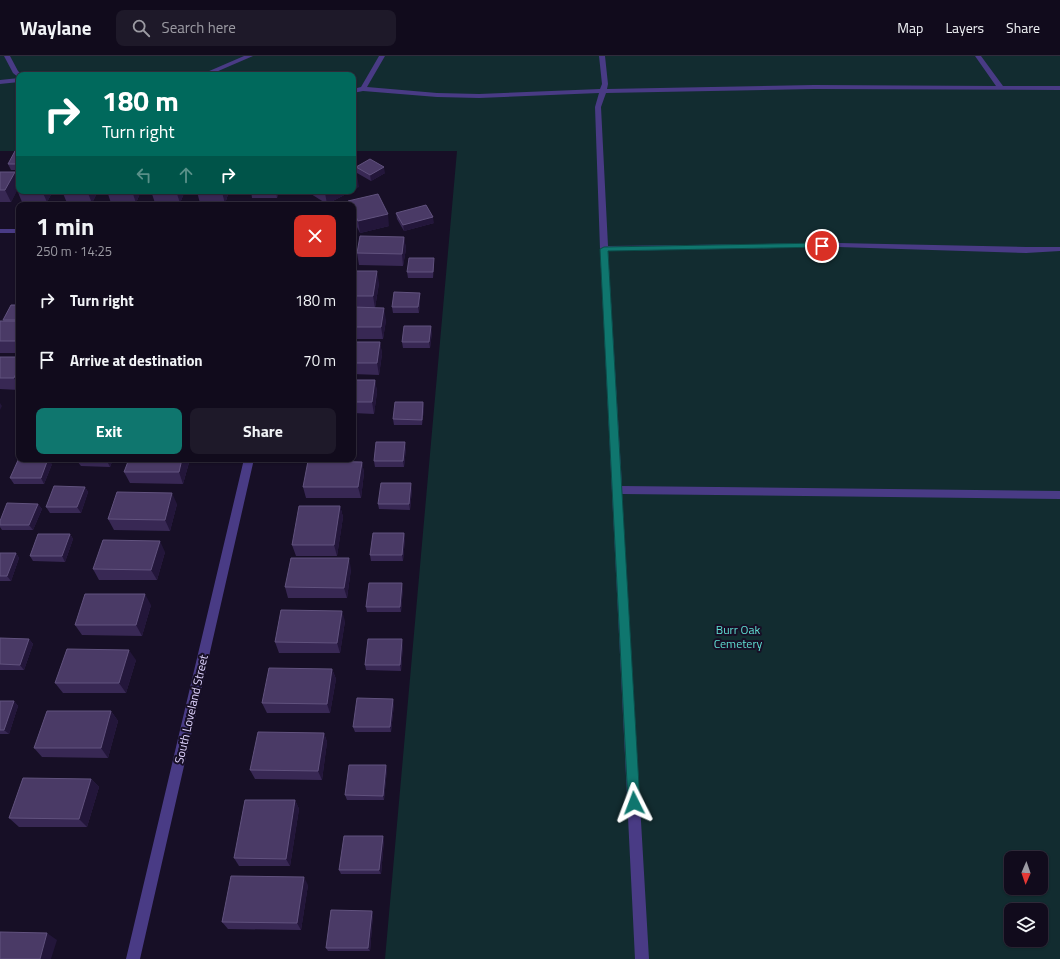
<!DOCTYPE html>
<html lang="en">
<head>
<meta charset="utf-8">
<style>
  body { margin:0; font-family:"Titillium Web",sans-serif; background:#1e1929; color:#f1f3f6; height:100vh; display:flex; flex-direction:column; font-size:15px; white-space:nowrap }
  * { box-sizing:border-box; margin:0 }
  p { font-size:13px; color:#9c9ba3 }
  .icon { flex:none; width:22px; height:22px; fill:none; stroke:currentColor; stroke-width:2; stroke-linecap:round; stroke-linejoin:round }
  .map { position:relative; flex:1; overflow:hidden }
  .sheet { position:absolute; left:16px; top:146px; width:340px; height:260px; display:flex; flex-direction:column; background:#110b1c; border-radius:8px; box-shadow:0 1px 3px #0004,0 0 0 1px #302b3b }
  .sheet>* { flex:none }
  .banner { position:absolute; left:16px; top:16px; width:340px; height:122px; border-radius:8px; box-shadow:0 1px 3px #0004,0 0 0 1px #302b3b; background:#00695c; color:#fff; overflow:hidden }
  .needle { width:26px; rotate:182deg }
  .buttons { position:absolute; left:1004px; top:795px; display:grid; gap:8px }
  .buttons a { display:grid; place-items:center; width:44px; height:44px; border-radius:8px; background:#110b1c; box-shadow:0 1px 3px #0004,0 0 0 1px #302b3b; font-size:20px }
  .pin { position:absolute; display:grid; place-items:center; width:34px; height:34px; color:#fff; margin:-17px; border:2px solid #fff; border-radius:50%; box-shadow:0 1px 4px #0007 }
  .me { position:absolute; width:44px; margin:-22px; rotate:357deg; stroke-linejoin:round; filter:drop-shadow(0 0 3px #0008) }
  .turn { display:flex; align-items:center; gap:14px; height:84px; padding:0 20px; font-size:18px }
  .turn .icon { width:52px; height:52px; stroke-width:2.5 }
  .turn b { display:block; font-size:28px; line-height:34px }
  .lanes { display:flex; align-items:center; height:38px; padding:0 20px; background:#0003; justify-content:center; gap:20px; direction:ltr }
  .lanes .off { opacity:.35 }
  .round { display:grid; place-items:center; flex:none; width:42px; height:42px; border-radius:8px; background:#1e1929 }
  .overview { display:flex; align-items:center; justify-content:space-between; height:68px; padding:0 20px }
  h1 { font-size:24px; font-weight:700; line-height:30px }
  .action { display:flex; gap:8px; margin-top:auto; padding:8px 20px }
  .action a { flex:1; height:46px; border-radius:8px; background:#0f766e; color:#fff; font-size:16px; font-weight:700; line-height:46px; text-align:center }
  .action a+a { background:#1e1929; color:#f1f3f6 }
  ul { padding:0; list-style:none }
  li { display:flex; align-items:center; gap:12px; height:60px; padding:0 20px }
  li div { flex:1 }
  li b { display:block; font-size:15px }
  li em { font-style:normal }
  header { display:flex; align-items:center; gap:24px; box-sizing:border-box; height:56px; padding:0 20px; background:#110b1c; border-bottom:1px solid #302b3b }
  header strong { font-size:19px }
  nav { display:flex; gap:22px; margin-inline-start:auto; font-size:14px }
  .search { width:280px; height:36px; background:#1e1929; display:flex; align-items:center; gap:10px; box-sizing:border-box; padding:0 14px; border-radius:8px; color:#9c9ba3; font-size:15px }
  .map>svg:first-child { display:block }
  .green { fill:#122c30; fill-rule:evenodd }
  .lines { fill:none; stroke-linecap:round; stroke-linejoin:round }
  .lane { fill:#493b85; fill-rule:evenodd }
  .street { fill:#493b85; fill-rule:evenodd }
  .wall { fill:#382854 }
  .shaded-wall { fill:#23163a }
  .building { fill:#4a3a66; stroke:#61527e }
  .route { fill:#0f766e; stroke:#0a4d48 }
  .labels { text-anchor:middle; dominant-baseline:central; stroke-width:4; stroke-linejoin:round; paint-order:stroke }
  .park-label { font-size:12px; fill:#60dfd3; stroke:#170f26 }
  .street-label { font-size:12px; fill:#e0d4ff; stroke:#170f26 }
</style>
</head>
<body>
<header>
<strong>Waylane</strong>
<div class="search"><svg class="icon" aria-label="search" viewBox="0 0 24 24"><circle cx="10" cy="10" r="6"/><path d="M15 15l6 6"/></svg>Search here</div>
<nav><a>Map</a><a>Layers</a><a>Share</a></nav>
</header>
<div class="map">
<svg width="1060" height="903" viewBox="0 0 1060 903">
  <rect width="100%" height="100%" fill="#170f26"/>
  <path class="green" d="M0 0H1060V903H385L457 95H353V19H19V95H0ZM1011 802H1041V832H1011ZM1011 854H1041V884H1011Z"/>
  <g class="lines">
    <path class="lane" d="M4 0H10L18 15 22 19H19V22L13 17Z
      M244 0H253L209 19H200Z
      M379 0H385L367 31 437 37 479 38 600 33 602 28 599 0H605L608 28 607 33 814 29 996 30 975 0H981L1003 30H1060V34L814 33 606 37 601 51 608 190 838 187 1026 191H1060V195L1026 197 838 191 608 195 622 430 1060 435V443L622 438 649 903H635L600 193 595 51 599 37 479 42 437 41 363 35 353 37V33L361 31Z
      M19 22V26L0 28V24Z"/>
    <path class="street" d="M0 173H19V177H0Z
      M244 403H254L140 903H126Z"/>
  </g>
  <path class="wall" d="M19 95V114H11L8 108Z
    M356 111 385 117 371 125 357 117Z
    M0 116 19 124V135H53L47 146H22L17 134 11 146H0Z
    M62 135H98L92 147H67Z
    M107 135H141L136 147H111Z
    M151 135H185L180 147H155Z
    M229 135 225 148 200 147 197 136Z
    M251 135H279L277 142H252Z
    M311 135H352L327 148 311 138Z
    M348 145 389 170 360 177 353 163V149H349Z
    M396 157 434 167 404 175 397 163Z
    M404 181 406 193 403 210 359 209 357 197Z
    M434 208 433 222H408L407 216Z
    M353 215 379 227 375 252 386 264 383 283H353Z
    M19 218V231L16 224Z
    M420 237V243L419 257H393L392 251Z
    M19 249V297H0V265H4L3 264Z
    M432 276 430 292H403L402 286Z
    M353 286H380L382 298 379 319 353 318Z
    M0 301H19V334L0 333Z
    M353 324H375L377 336 374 358 353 357Z
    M423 346 424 352 422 369H394L393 363Z
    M406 392 404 411H375L374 405Z
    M113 403 110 411 81 410 77 405Z
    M190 403 183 428 130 427 124 416Z
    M312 403H352V406H362L364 417 361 442H306L303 431 313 405Z
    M52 408 44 428H14L10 422Z
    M85 431 88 436 81 457H50L46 451Z
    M412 433 410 454 379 453 378 448Z
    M38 448 42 453 33 474H2L0 471V465Z
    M177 448 170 475 114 474 108 463Z
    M340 450 343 461 337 500H296L292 489Z
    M404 477 405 482 403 505H371L370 499Z
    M70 478 73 483 65 506 33 505 30 500Z
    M165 496 157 524H99L93 513Z
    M0 497H16L19 502 11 525H0Z
    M351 513 347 542H288L285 531Z
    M403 532 401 556H367L366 551Z
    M151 549 142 580 82 579 75 569Z
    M345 565 340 597H279L275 586Z
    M0 582 29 583 33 588 24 614H0Z
    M403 589 401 615 366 614 365 609Z
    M136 604 126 637H63L55 627Z
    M332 613 336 623 330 657H267L262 647Z
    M0 645H14L18 650 9 678H0Z
    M394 648 391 676H355L353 671Z
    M111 655 118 665 108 702 42 701 34 692Z
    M324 677 327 686 322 724 255 723 250 714Z
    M387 713 384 744H347L345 739Z
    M91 723 99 731 87 771H19L9 762Z
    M295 744 299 753 290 810H239L234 802Z
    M384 784 381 818H341L339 814Z
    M308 829 301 874 228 873 222 866Z
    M372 855 373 858 370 895H328L326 892Z"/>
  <path class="shaded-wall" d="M384 111 385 117 371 125 370 119Z
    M15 116 19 124V131L11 146 5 134Z
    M357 119 359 131 353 134V121Z
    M42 135H53L47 146Z
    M87 135H98L92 147Z
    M132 135H141L136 147Z
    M176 135H185L180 147Z
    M222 135H229L225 148 222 136Z
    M276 135H279L277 142Z
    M328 135H352L327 148 325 137Z
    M388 158 389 170 360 177 358 165Z
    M433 161 434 167 404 175 403 169Z
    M404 181 406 193 403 210 402 198Z
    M377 215 379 227 375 252 373 240Z
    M420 237V243L419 257 418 251Z
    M384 252 386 264 383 283 381 271Z
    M431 270 432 276 430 292 429 286Z
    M380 286 382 298 379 319 377 307Z
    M19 311V331L14 322Z
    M375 324 377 336 374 358 372 346Z
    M423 346 424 352 422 369V364Z
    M0 347 2 350 0 354Z
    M354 362 356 374 353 398V370Z
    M405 386 406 392 404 411 403 405Z
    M48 403 52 408 44 428 41 422Z
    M108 403H113L110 411 107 405Z
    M182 403H190L183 428 179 416Z
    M362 406 364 417 361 442 358 431Z
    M411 427 412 433 410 454 409 448Z
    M85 431 88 436 81 457 77 451Z
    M172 437 177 448 170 475 165 464Z
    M38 448 42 453 33 474 29 469Z
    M340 450 343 461 337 500 334 489Z
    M404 477 405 482 403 505 402 499Z
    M70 478 73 483 65 506 62 500Z
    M160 485 165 496 157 524 151 514Z
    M16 497 19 502 11 525 7 520Z
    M349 502 351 513 347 542 344 532Z
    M402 527 403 532 401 556 400 551Z
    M145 538 151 549 142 580 136 569Z
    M342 555 345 565 340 597 337 587Z
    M29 583 33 588 24 614 20 609Z
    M402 583 403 589 401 615 400 609Z
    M129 594 136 604 126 637 119 627Z
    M332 613 336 623 330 657 327 648Z
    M393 643 394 648 391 676 390 671Z
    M14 645 18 650 9 678 4 674Z
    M111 655 118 665 108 702 101 692Z
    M324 677 327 686 322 724 318 715Z
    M386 709 387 713 384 744 383 740Z
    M91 723 99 731 87 771 79 763Z
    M295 744 299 753 290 810 286 803Z
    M383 780 384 784 381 818 379 814Z
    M304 821 308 829 301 874 297 867Z
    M372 855 373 858 370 895 368 892Z
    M47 877 57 884 51 903H40Z"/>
  <path class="building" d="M15 95H19V108H8Z
    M370 103 384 111 370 119 356 111Z
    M0 116H15L5 134H0Z
    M353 117 357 119 353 121Z
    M197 135H222V136H197Z
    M378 138 388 158 358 165 353 155V149H350L348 145Z
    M426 149 433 161 403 169 396 157Z
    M360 180 404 181 402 198 357 197Z
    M409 202H434L433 216H407Z
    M353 215H377L373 240H353Z
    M19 218V224H16Z
    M394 236 420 237 418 251H392Z
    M11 249H19V264H3Z
    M353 251 384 252 381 271H353Z
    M0 265H19V285H0Z
    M404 270H431L429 286H402Z
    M353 286H380L377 307H353Z
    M0 301H19V311L14 322H0Z
    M353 324H375L372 346H353Z
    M395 346H423L422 364 393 363Z
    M376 386H405L403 405H374Z
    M19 402V403H48L41 422H10Z
    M78 403H108L107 405H77Z
    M129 403H182L179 416H124Z
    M308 405 362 406 358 431H303Z
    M381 427H411L409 448H378Z
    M54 430 85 431 77 451H46Z
    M117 436 172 437 165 464 108 463Z
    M7 447 38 448 29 469H0V465Z
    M299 450H340L334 489H292Z
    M373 477H404L402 499H370Z
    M38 478H70L62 500H30Z
    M103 484 160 485 151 514 93 513Z
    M0 497H16L7 520H0Z
    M291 502H349L344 532 285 531Z
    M369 527H402L400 551H366Z
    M85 538H145L136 569H75Z
    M281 554 342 555 337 587 275 586Z
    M0 582 29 583 20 609 0 608Z
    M368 583H402L400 609H365Z
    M67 593 129 594 119 627H55Z
    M269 612 332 613 327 648 262 647Z
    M357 642 393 643 390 671H353Z
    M0 645H14L4 674H0Z
    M47 655H111L101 692H34Z
    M258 676 324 677 318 715 250 714Z
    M349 709H386L383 740 345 739Z
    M23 722 91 723 79 763 9 762Z
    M245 744H295L286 803 234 802Z
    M344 780H383L379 814H339Z
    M231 820 304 821 297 867 222 866Z
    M331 854 372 855 368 892H326Z
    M0 876 47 877 40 903H0Z"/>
  <path class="route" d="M822 187 826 190 825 191 608 195 640 747 638 750 634 752 630 750 628 747 600 193 604 191Z"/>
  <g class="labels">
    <g class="park-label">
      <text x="738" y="573">Burr Oak<tspan x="738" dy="14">Cemetery</tspan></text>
    </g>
    <g class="street-label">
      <text transform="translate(191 653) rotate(-77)">South Loveland Street</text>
    </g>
  </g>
</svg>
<div class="buttons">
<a><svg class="needle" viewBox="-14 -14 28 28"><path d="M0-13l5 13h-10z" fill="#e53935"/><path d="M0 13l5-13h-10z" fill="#9c9ba3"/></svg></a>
<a><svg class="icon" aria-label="layers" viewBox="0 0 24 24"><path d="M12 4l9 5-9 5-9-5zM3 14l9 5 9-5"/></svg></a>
</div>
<div class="pin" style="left:822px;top:190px;background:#d93025"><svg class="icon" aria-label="arrive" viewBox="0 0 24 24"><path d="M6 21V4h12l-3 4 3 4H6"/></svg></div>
<svg class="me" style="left:634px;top:747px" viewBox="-20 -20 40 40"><path d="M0-17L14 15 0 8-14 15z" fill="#0f766e" stroke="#fff" stroke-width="4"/></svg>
<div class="banner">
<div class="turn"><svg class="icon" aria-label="right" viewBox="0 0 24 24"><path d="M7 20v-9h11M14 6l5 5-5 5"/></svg><div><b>180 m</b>Turn right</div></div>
<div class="lanes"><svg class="icon off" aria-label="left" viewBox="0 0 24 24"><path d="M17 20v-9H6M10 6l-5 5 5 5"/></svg><svg class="icon off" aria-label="ahead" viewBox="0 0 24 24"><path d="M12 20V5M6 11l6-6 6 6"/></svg><svg class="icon" aria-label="right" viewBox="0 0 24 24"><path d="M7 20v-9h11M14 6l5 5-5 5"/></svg></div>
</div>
<section class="sheet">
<div class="overview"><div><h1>1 min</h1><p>250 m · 14:25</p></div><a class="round" style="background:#d93025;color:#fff"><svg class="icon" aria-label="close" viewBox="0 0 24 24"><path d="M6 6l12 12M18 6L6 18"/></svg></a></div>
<ul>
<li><svg class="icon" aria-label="right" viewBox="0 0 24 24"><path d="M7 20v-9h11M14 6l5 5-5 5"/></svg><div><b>Turn right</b></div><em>180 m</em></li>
<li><svg class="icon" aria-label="arrive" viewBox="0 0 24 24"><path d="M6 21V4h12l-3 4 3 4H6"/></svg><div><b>Arrive at destination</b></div><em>70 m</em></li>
</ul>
<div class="action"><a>Exit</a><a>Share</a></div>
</section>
</div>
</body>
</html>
